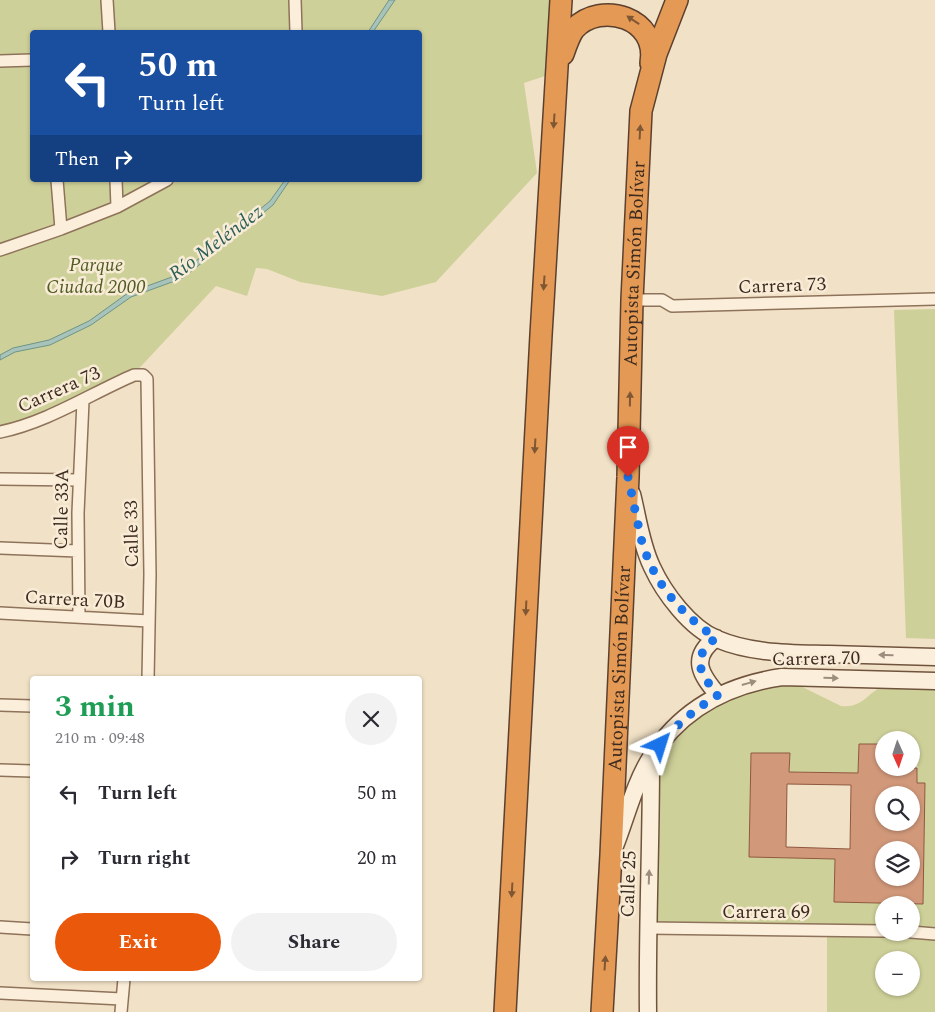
<!DOCTYPE html>
<html lang="en">
<head>
<meta charset="utf-8">
<style>
  body { margin:0; font-family:Spectral,serif; background:#f2f2f3; color:#2b2b33; height:100vh; display:flex; flex-direction:column; font-size:19px; white-space:nowrap }
  * { box-sizing:border-box; margin:0 }
  p { font-size:16px; color:#7c7c81 }
  .icon { flex:none; width:28px; height:28px; fill:none; stroke:currentColor; stroke-width:2; stroke-linecap:round; stroke-linejoin:round }
  .map { position:relative; flex:1; overflow:hidden }
  .sheet { position:absolute; left:30px; top:676px; width:392px; height:305px; display:flex; flex-direction:column; background:#fff; border-radius:5px; box-shadow:0 1px 4px #0004 }
  .sheet>* { flex:none }
  .hud { position:absolute; left:30px; top:30px; width:392px; height:152px; border-radius:5px; box-shadow:0 1px 4px #0004; background:#1a4fa0; color:#fff; overflow:hidden }
  .needle { width:32px; rotate:177deg }
  .tools { position:absolute; left:875px; top:731px; display:grid; gap:10px }
  .tools a { display:grid; place-items:center; width:45px; height:45px; border-radius:50%; background:#fff; box-shadow:0 1px 4px #0004; font-size:25px }
  .pin { position:absolute; display:grid; place-items:center; width:42px; height:42px; color:#fff; margin:-51px -21px; border-radius:50% 50% 50% 0; rotate:-45deg; box-shadow:0 0 5px #0007 }
  .pin .icon { rotate:45deg }
  .me { position:absolute; width:55px; margin:-28px; rotate:41deg; stroke-linejoin:round; filter:drop-shadow(0 0 4px #0008) }
  .turn { display:flex; align-items:center; gap:18px; height:105px; padding:0 25px; font-size:22px }
  .turn .icon { width:65px; height:65px; stroke-width:2.5 }
  .turn b { display:block; font-size:35px; line-height:42px }
  .then { display:flex; align-items:center; height:48px; padding:0 25px; background:#0003; gap:10px; font-size:19px }
  .round { display:grid; place-items:center; flex:none; width:52px; height:52px; border-radius:26px; background:#f2f2f3 }
  .overview { display:flex; align-items:center; justify-content:space-between; height:85px; padding:0 25px }
  h1 { font-size:30px; font-weight:700; line-height:38px; color:#1e9e55 }
  .cta { display:flex; gap:10px; margin-top:auto; padding:10px 25px }
  .cta a { flex:1; height:58px; border-radius:30px; background:#ea580c; color:#fff; font-size:20px; font-weight:700; line-height:58px; text-align:center }
  .cta a+a { background:#f2f2f3; color:#2b2b33 }
  ul { padding:0; list-style:none }
  li { display:flex; align-items:center; gap:15px; height:65px; padding:0 25px }
  li div { flex:1 }
  li b { display:block; font-size:19px }
  li em { font-style:normal }
  .map>svg:first-child { display:block }
  .green { fill:#ced099; fill-rule:evenodd }
  .water { fill:#a8c4ba; stroke:#6e9487 }
  .building { fill:#d1987a; stroke:#8f583f; fill-rule:evenodd }
  .lines { fill:none; stroke-linecap:round; stroke-linejoin:round }
  .street-casing { stroke:#8e725a; stroke-width:14 }
  .secondary-casing { stroke:#70533d; stroke-width:19 }
  .highway-casing { stroke:#5c402f; stroke-width:24 }
  .street { stroke:#fbefdb; stroke-width:11 }
  .secondary { stroke:#fbefdb; stroke-width:16 }
  .highway { stroke:#e49954; stroke-width:21 }
  .oneway { fill:#805734 }
  .oneway2 { fill:#9c8d7d }
  .route { stroke:#1a73e8; stroke-width:9; stroke-dasharray:0 16.2 }
  .labels { text-anchor:middle; dominant-baseline:central; stroke-width:5; stroke-linejoin:round; paint-order:stroke }
  .street-label { font-size:19px; fill:#3d2b1f; stroke:#f8ecd7 }
  .park-label { font-size:19px; font-style:italic; fill:#515b24; stroke:#f8ecd7 }
  .water-label { font-size:20px; font-style:italic; fill:#2d5e57; stroke:#f8ecd7 }
</style>
</head>
<body>
<div class="map">
<svg width="935" height="1012" viewBox="0 0 935 1012">
  <rect width="100%" height="100%" fill="#f1e1c6"/>
  <path class="green" d="M0 0H561L557 72 524 83 537 173 436 282 382 296 300 282 267 269 256 268 247 296 216 286 131 377 0 432ZM32 32H420V180H32Z
    M935 309V639L906 638 894 310Z
    M782 677 841 706C863 708 866 694 883 686 891 683 924 682 935 681V1012H827V930L647 926 651 757 693 712ZM884 740H911V745H918L917 783 925 784 923 904 834 902 835 859 749 857 751 753H789V772L858 773 859 744H884ZM884 905H911V932H884ZM884 960H911V988H884Z"/>
  <path class="water" d="M389 0H395L373 32H368Z
    M285 180H290L273 205 183 278 131 297 91 325 50 345 15 352 0 360V355L13 348 49 340 89 321 128 293 180 274 270 201Z"/>
  <path class="building" d="M859 744H884V768H917V783H925L923 904 834 902 835 859 749 857 751 753H790L789 772 858 773ZM787 784 851 785 850 849 786 847ZM884 795H911V822H884ZM884 850H911V878H884Z"/>
  <g class="lines">
    <g class="street-casing">
      <path id="street" d="M107 0 109 32
        M295 0 296 32
        M0 61 32 60
        M57 180 61 229
        M116 180 117 207
        M0 250 61 229 117 207 167 180
        M632 300H662L672 306 935 299
        M0 432C48 422 90 394 134 375H143L147 379 150 574 148 679
        M0 479 79 480
        M0 548 78 551
        M0 613 149 621
        M79 617 78 513 83 401
        M0 705 32 706
        M0 770 32 771
        M0 927 32 929
        M647 928 884 931
        M911 932 935 934
        M0 993 122 999
        M121 1012 124 979"/>
    </g>
    <g class="secondary-casing">
      <path id="secondary" d="M632 494C638 518 641 544 652 567 664 593 690 628 717 639 752 654 792 653 829 654 864 655 900 656 935 657
        M716 638C689 658 701 675 718 695
        M615 846C626 818 635 782 651 757 681 709 728 685 782 677L935 681
        M648 1012C647 929 651 845 651 762"/>
    </g>
    <g class="highway-casing">
      <g id="highway">
        <path d="M563 54C566 45 569 36 574 29 601 0 659 18 651 63"/>
        <path d="M505 1012 541 335 561 0"/>
        <path id="s1" d="M602 1012 611 855 628 477 632 300 641 111 656 54 677 0"/>
      </g>
    </g>
    <use href="#street" class="street"/>
    <use href="#secondary" class="secondary"/>
    <use href="#highway" class="highway"/>
  </g>
  <defs><path id="oneway-solid" d="M-6-.8H1V-3.2L6.5 0L1 3.2V.8H-6Z" transform="scale(1.25)"/></defs>
  <g class="oneway">
    <use href="#oneway-solid" transform="translate(633 20) rotate(-146)"/>
    <use href="#oneway-solid" transform="translate(554 121) rotate(94)"/>
    <use href="#oneway-solid" transform="translate(640 132) rotate(-87)"/>
    <use href="#oneway-solid" transform="translate(544 283) rotate(94)"/>
    <use href="#oneway-solid" transform="translate(630 399) rotate(-89)"/>
    <use href="#oneway-solid" transform="translate(535 446) rotate(93)"/>
    <use href="#oneway-solid" transform="translate(526 608) rotate(93)"/>
    <use href="#oneway-solid" transform="translate(512 890) rotate(93)"/>
    <use href="#oneway-solid" transform="translate(605 963) rotate(-86)"/>
  </g>
  <g class="oneway2">
    <use href="#oneway-solid" transform="translate(886 655) rotate(-178)"/>
    <use href="#oneway-solid" transform="translate(831 678) rotate(1)"/>
    <use href="#oneway-solid" transform="translate(749 683) rotate(-16)"/>
    <use href="#oneway-solid" transform="translate(649 877) rotate(-88)"/>
  </g>
  <g class="lines">
    <path class="route" d="M628 477C633 499 637 521 642 542 654 583 681 614 716 638 689 658 701 675 718 695 696 709 676 724 660 745"/>
  </g>
  <g class="labels">
    <g class="street-label">
      <text stroke="none"><textPath href="#s1" startOffset="749">Autopista Simón Bolívar</textPath></text>
      <text transform="translate(782 286) rotate(-2)">Carrera 73</text>
      <text transform="translate(59 390) rotate(-24)">Carrera 73</text>
      <text transform="translate(62 509) rotate(-89)">Calle 33A</text>
      <text transform="translate(132 534) rotate(-91)">Calle 33</text>
      <text transform="translate(75 600) rotate(3)">Carrera 70B</text>
      <text transform="translate(816 659) rotate(-1)">Carrera 70</text>
      <text stroke="none"><textPath href="#s1" startOffset="344">Autopista Simón Bolívar</textPath></text>
      <text transform="translate(629 884) rotate(-88)">Calle 25</text>
      <text x="766" y="912">Carrera 69</text>
    </g>
    <g class="park-label">
      <text x="96" y="265">Parque<tspan x="96" dy="22">Ciudad 2000</tspan></text>
    </g>
    <g class="water-label">
      <text transform="translate(216 243) rotate(-37)">Río Meléndez</text>
    </g>
  </g>
</svg>
<div class="tools">
<a><svg class="needle" viewBox="-14 -14 28 28"><path d="M0-13l5 13h-10z" fill="#e53935"/><path d="M0 13l5-13h-10z" fill="#7c7c81"/></svg></a>
<a><svg class="icon" aria-label="search" viewBox="0 0 24 24"><circle cx="10" cy="10" r="6"/><path d="M15 15l6 6"/></svg></a>
<a><svg class="icon" aria-label="layers" viewBox="0 0 24 24"><path d="M12 4l9 5-9 5-9-5zM3 14l9 5 9-5"/></svg></a>
<a>+</a>
<a>−</a>
</div>
<div class="pin" style="left:628px;top:477px;background:#d93025"><svg class="icon" aria-label="arrive" viewBox="0 0 24 24"><path d="M6 21V4h12l-3 4 3 4H6"/></svg></div>
<svg class="me" style="left:660px;top:745px" viewBox="-20 -20 40 40"><path d="M0-17L14 15 0 8-14 15z" fill="#1a73e8" stroke="#fff" stroke-width="4"/></svg>
<div class="hud">
<div class="turn"><svg class="icon" aria-label="left" viewBox="0 0 24 24"><path d="M17 20v-9H6M10 6l-5 5 5 5"/></svg><div><b>50 m</b>Turn left</div></div>
<div class="then">Then<svg class="icon" aria-label="right" viewBox="0 0 24 24"><path d="M7 20v-9h11M14 6l5 5-5 5"/></svg></div>
</div>
<section class="sheet">
<div class="overview"><div><h1>3 min</h1><p>210 m · 09:48</p></div><a class="round"><svg class="icon" aria-label="close" viewBox="0 0 24 24"><path d="M6 6l12 12M18 6L6 18"/></svg></a></div>
<ul>
<li><svg class="icon" aria-label="left" viewBox="0 0 24 24"><path d="M17 20v-9H6M10 6l-5 5 5 5"/></svg><div><b>Turn left</b></div><em>50 m</em></li>
<li><svg class="icon" aria-label="right" viewBox="0 0 24 24"><path d="M7 20v-9h11M14 6l5 5-5 5"/></svg><div><b>Turn right</b></div><em>20 m</em></li>
</ul>
<div class="cta"><a>Exit</a><a>Share</a></div>
</section>
</div>
</body>
</html>
